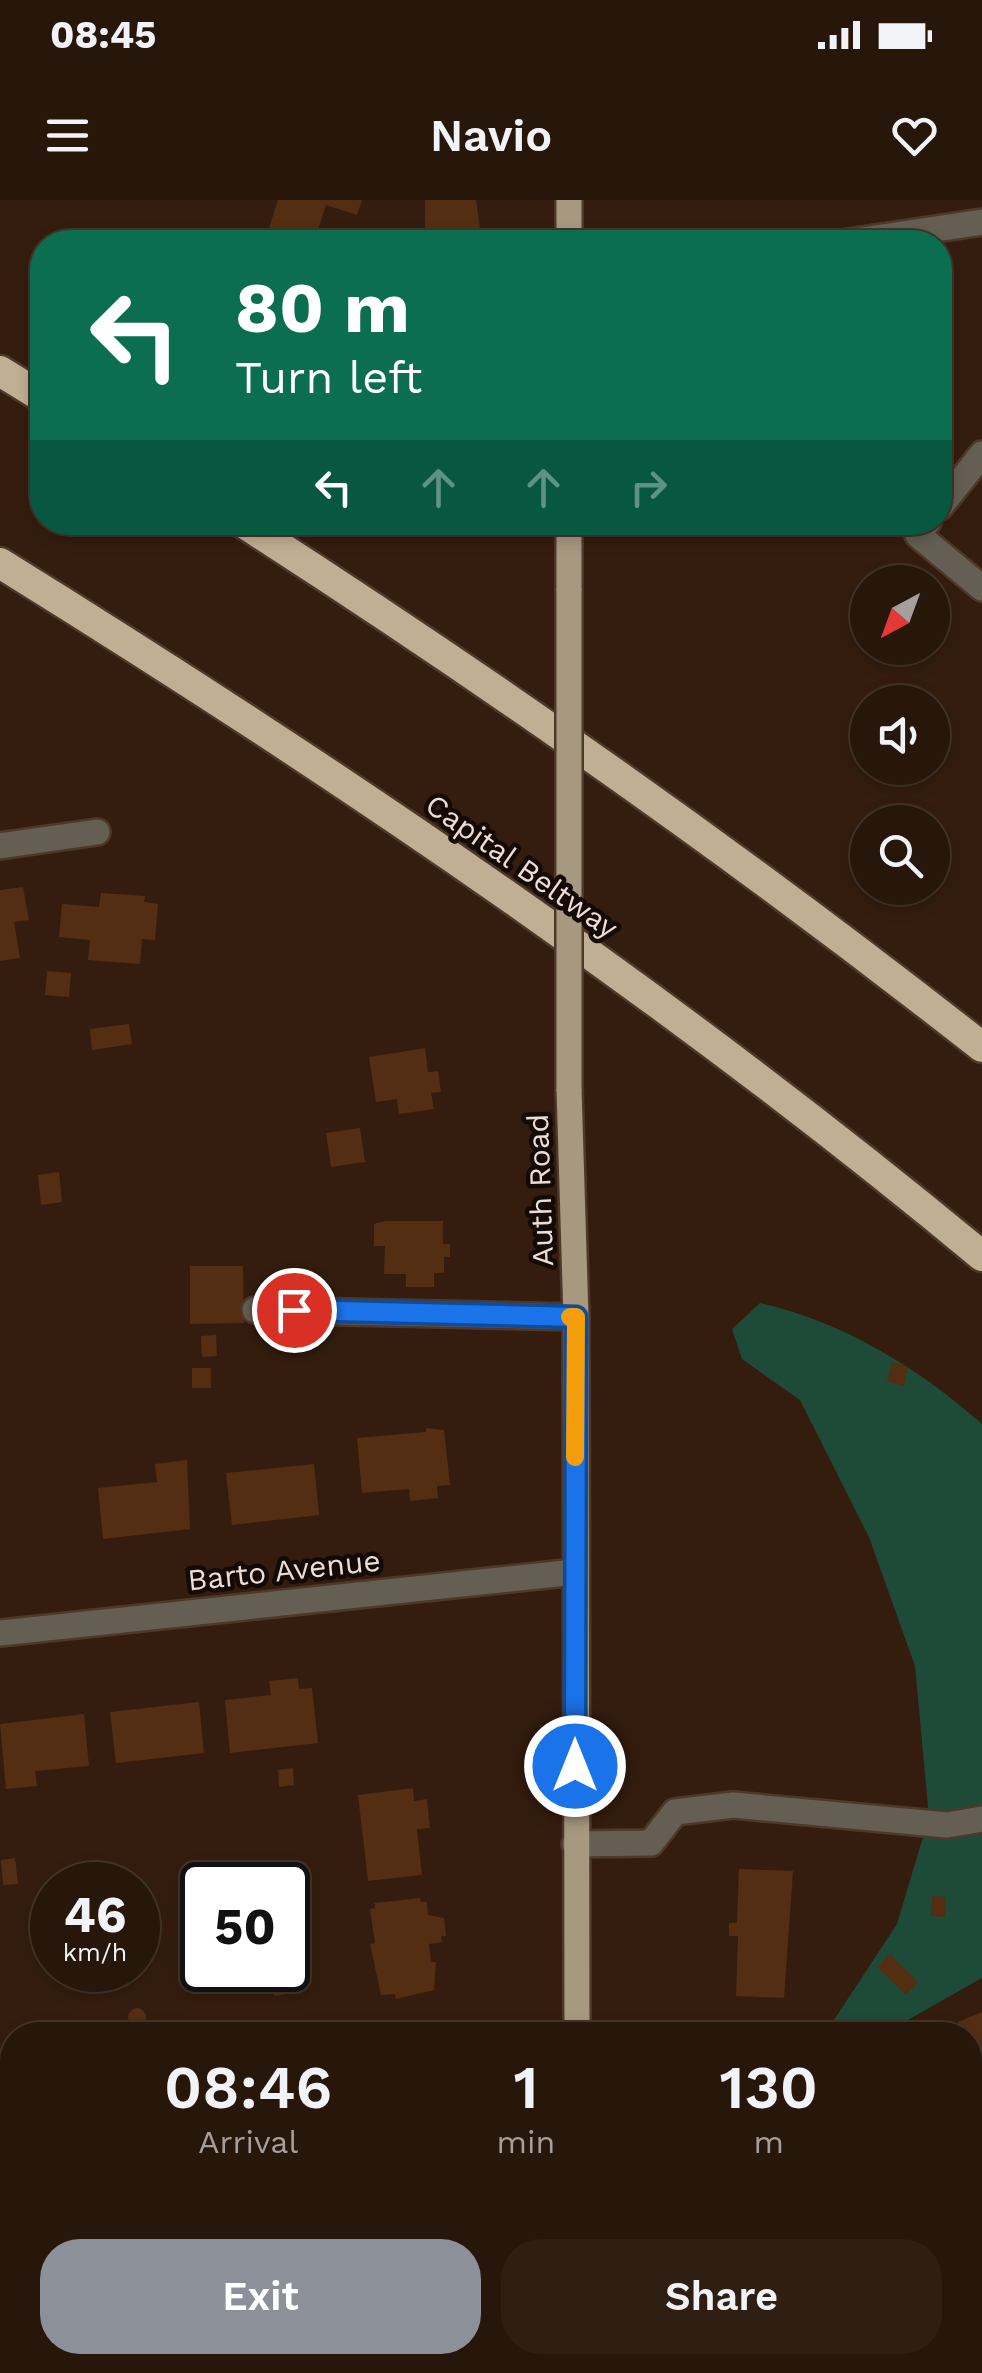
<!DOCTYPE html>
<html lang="en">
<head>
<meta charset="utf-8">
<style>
  body { margin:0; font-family:"Work Sans",sans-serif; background:#2f1f13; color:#f1f3f6; height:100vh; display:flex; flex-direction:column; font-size:38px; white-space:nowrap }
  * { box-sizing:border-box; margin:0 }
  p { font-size:32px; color:#a49f9c }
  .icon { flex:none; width:55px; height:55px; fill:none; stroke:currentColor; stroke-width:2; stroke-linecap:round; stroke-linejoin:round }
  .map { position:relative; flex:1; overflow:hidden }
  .details { position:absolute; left:0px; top:1822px; width:982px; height:352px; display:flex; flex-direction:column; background:#27160a; border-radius:40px 40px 0 0; box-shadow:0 5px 15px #0003,0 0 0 2px #43352b }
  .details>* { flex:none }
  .guide { position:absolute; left:30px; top:30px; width:922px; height:305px; border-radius:40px; box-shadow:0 5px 15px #0003,0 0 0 2px #43352b; background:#0b6e4f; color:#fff; overflow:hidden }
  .needle { width:65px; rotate:221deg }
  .tools { position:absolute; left:850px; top:365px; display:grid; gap:20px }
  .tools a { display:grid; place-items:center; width:100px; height:100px; border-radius:50%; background:#27160a; box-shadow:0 5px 15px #0003,0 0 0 2px #43352b; font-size:50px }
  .speed { position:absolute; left:30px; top:1662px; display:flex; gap:20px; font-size:50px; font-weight:700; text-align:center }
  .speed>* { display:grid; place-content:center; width:130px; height:130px; border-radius:50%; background:#27160a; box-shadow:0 5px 15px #0003,0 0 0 2px #43352b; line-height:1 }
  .speed small { font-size:25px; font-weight:400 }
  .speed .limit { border:5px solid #111; border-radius:15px; background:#fff; color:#111 }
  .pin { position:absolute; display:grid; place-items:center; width:85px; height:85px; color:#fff; margin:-42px; border:5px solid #fff; border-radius:50%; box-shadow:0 2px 10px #0007 }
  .me { position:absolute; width:110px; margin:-55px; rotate:0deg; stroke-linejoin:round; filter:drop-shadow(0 0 8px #0008) }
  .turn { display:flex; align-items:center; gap:35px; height:210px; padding:0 40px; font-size:45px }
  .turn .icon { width:130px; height:130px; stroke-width:2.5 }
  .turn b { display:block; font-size:70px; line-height:85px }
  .lanes { display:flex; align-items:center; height:95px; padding:0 40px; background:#0003; justify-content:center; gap:50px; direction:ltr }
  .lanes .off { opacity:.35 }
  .eta { display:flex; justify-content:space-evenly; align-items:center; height:170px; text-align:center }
  .eta b { font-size:60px; font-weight:600; line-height:70px }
  .button { display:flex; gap:20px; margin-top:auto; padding:20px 40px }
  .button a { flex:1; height:115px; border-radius:40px; background:#8c9099; color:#fff; font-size:40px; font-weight:600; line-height:115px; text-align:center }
  .button a+a { background:#2f1f13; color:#f1f3f6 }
  .status { display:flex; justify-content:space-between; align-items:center; height:70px; padding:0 50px; background:#27160a; direction:ltr }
  .status svg { height:28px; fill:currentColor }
  header { display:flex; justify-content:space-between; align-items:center; height:130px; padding:0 40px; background:#27160a; font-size:45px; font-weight:600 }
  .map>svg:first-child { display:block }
  .green { fill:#1e4b37 }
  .building { fill:#532e12 }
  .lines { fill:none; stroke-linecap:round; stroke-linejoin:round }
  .minor-casing { stroke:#4e382a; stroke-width:30 }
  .major-casing { stroke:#4e382a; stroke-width:30 }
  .highway-casing { stroke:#4e382a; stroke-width:35 }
  .minor { stroke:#655e52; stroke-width:25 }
  .major { stroke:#a79880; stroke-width:25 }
  .highway { stroke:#c1af93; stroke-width:30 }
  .major-bridge-casing { stroke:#4e382a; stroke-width:30; stroke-linecap:butt }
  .major-bridge { stroke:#a79880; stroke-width:25 }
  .route-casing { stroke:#114b97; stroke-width:25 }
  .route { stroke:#1a73e8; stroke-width:18 }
  .slow { stroke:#f59e0b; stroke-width:18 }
  .labels { text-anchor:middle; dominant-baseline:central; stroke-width:9; stroke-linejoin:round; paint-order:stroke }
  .street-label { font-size:30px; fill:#edddd4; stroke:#140a05 }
</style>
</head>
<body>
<div class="status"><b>08:45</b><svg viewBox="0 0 49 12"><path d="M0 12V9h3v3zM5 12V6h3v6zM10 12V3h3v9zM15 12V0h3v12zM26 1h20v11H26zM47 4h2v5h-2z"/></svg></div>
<header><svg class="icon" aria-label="menu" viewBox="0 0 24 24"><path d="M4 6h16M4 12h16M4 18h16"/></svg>Navio<svg class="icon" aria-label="heart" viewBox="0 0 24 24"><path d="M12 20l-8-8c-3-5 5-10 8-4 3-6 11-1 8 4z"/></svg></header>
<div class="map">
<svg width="982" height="2173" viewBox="0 0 982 2173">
  <rect width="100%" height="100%" fill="#341d0e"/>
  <path class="green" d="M760 1103C842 1121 920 1169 982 1224V1778L881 1835H830V1826L897 1724 929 1617 915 1466 869 1337 800 1200 742 1159 732 1129Z"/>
  <path class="building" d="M278 0H362L357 15 326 5 314 42H293L267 34Z
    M425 0H476L482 42H434V30H425Z
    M23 687 29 720 14 722 20 758 0 761V690Z
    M101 693 145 696 144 702 158 704 155 740 142 739 140 764 88 760 90 740 59 737 62 704 99 707Z
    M47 771 71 773 69 797 45 795Z
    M129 824 132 844 92 850 90 829Z
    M425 848 428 872 438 871 441 892 431 893 434 909 399 914 397 899 376 902 369 857Z
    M360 928 365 962 331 967 326 933Z
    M59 972 62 1002 41 1005 38 975Z
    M385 1021H443V1044H450V1057H444V1073H434V1087H406V1074H384L385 1046H374V1024Z
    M190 1066H243L244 1123 190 1124Z
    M216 1135 217 1156 202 1157 201 1136Z
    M892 1162 908 1167 904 1186 887 1181Z
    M192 1168H211V1188H192Z
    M426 1228 444 1230 450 1285 437 1286 438 1298 410 1301 409 1289 362 1293 357 1238 426 1232Z
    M187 1260 190 1329 103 1339 98 1288 157 1282 155 1264Z
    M314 1264 319 1315 232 1325 226 1273Z
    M298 1478 299 1489 312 1488 318 1543 230 1553 225 1500 271 1495 269 1481Z
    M199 1502 204 1553 116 1563 110 1512Z
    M84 1514 89 1566 35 1571 37 1586 6 1589 0 1524Z
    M293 1568 294 1585 279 1587 278 1570Z
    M413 1588 414 1601 427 1599 430 1628 417 1629 422 1675 368 1681 358 1595Z
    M15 1658 18 1684 3 1685 1 1660Z
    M739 1669 793 1671 784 1798 736 1796 738 1736H729V1723H737Z
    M932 1696 946 1697 945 1717 931 1716Z
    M420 1698 421 1702H427L428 1715 444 1718 446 1736H441L442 1742 429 1744 431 1762H436L434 1790 396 1799 395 1794 381 1795 370 1744 375 1743 370 1709 375 1708V1703Z
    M890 1754 918 1782 906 1795 877 1767Z
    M272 1770H282L284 1795 274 1796Z
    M128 1817a9 9 0 1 1 18 0a9 9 0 1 1-18 0Z
    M982 1812V2015L970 1987V1869L977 1866 970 1835H964L958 1822Z
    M101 2162 105 2173H74L71 2164Z
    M774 2162H843L847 2173H778Z"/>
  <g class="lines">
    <g class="minor-casing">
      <path id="minor" d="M848 42 982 22
        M940 307 982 254
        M928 322 918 335 982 388
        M0 646 97 632
        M255 1110 576 1117
        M0 1433 575 1372
        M575 1644 651 1643 675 1612 733 1605 947 1625 982 1619
        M0 2041 12 2040"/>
    </g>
    <g class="major-casing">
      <path id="major" d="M569 42V0
        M569 322V391
        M569 889 576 1117 577 1835
        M668 2162 673 2173"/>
    </g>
    <g class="highway-casing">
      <path id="highway" d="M0 171 42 197
        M242 322C497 486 744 660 982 847
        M0 363C340 574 674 800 982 1056"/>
    </g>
    <use href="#minor" class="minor"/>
    <use href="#major" class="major"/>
    <use href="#highway" class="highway"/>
    <g class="major-bridge-casing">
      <path id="major-bridge" d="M569 391V889"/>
    </g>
    <use href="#major-bridge" class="major-bridge"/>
  </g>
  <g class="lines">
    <g class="route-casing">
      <path id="route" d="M294 1110 576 1117 575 1566"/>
    </g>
    <use href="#route" class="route"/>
    <path class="slow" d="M570 1117H576L575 1257"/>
  </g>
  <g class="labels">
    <g class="street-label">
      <text transform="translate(522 666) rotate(35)">Capital Beltway</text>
      <text transform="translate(540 990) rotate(-92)">Auth Road</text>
      <text transform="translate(284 1370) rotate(-6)">Barto Avenue</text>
    </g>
  </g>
</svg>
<div class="tools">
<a><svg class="needle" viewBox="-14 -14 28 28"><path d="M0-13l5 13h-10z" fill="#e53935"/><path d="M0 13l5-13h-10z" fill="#a49f9c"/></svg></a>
<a><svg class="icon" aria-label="sound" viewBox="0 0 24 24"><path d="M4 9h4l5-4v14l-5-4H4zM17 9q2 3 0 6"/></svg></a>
<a><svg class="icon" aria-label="search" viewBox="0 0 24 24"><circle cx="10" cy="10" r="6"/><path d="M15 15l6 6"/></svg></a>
</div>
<div class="speed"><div>46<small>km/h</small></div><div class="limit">50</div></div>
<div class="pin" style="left:294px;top:1110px;background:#d93025"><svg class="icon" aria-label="arrive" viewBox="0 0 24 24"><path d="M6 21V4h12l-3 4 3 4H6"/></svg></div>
<svg class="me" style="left:575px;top:1566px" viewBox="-20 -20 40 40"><circle r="17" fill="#1a73e8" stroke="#fff" stroke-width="3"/><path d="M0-11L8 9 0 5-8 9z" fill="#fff"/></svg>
<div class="guide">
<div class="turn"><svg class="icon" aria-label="left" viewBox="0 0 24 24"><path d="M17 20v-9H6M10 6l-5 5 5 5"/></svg><div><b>80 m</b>Turn left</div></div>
<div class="lanes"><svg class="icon" aria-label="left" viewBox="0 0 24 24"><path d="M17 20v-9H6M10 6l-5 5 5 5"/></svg><svg class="icon off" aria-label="ahead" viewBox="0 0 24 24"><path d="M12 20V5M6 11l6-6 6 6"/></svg><svg class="icon off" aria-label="ahead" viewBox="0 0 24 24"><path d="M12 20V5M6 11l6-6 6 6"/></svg><svg class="icon off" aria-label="right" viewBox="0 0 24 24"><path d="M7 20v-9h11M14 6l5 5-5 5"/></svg></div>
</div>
<section class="details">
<div class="eta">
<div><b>08:46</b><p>Arrival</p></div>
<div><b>1</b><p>min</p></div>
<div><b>130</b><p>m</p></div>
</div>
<div class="button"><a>Exit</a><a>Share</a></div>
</section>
</div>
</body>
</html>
